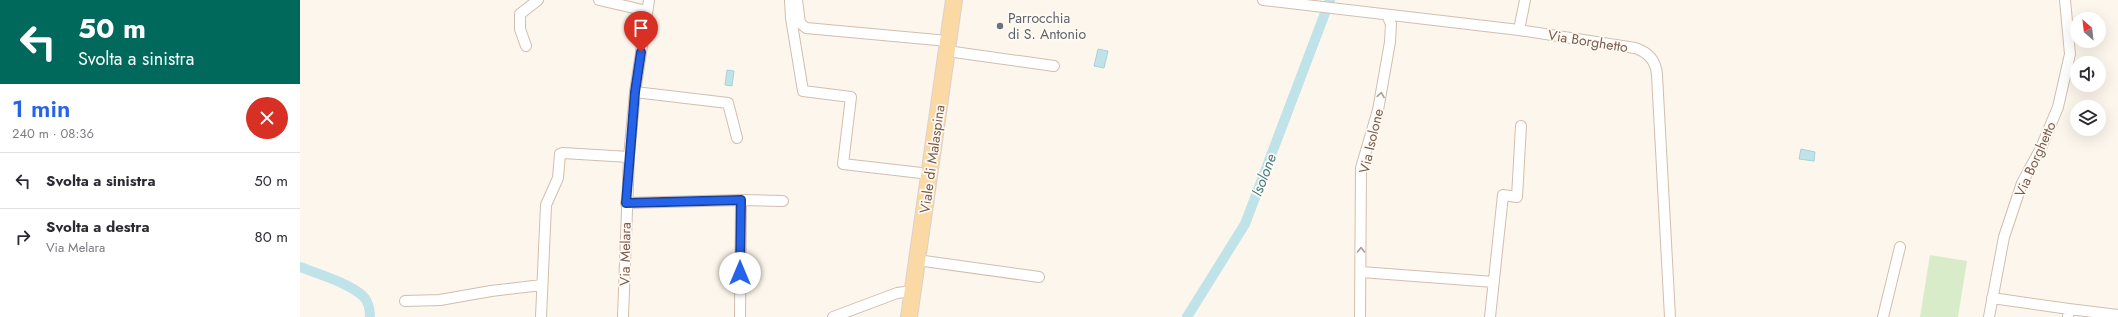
<!DOCTYPE html>
<html lang="it">
<head>
<meta charset="utf-8">
<style>
  body { margin:0; font-family:Jost,sans-serif; background:#f2f2f3; color:#2b2b33; height:100vh; display:flex; flex-direction:column; font-size:15px; white-space:nowrap }
  * { box-sizing:border-box; margin:0 }
  p { font-size:13px; color:#7c7c81 }
  .icon { flex:none; width:22px; height:22px; fill:none; stroke:currentColor; stroke-width:2; stroke-linecap:round; stroke-linejoin:round }
  .map { position:relative; flex:1; overflow:hidden }
  .side { display:flex; flex-direction:column; background:#fff; width:300px }
  .side>* { flex:none }
  .hud { background:#00695c; color:#fff; overflow:hidden }
  .needle { width:26px; rotate:332deg }
  .controls { position:absolute; left:1770px; top:12px; display:grid; gap:8px }
  .controls a { display:grid; place-items:center; width:36px; height:36px; border-radius:50%; background:#fff; box-shadow:0 4px 16px #0002; font-size:20px }
  .pin { position:absolute; display:grid; place-items:center; width:34px; height:34px; color:#fff; margin:-41px -17px; border-radius:50% 50% 50% 0; rotate:-45deg; box-shadow:0 0 4px #0007 }
  .pin .icon { rotate:45deg }
  .me { position:absolute; width:44px; margin:-22px; rotate:0deg; stroke-linejoin:round; filter:drop-shadow(0 0 3px #0008) }
  .turn { display:flex; align-items:center; gap:14px; height:84px; padding:0 12px; font-size:18px }
  .turn .icon { width:52px; height:52px; stroke-width:2.5 }
  .turn b { display:block; font-size:28px; line-height:34px }
  .round { display:grid; place-items:center; flex:none; width:42px; height:42px; border-radius:21px; background:#f2f2f3 }
  .head { display:flex; align-items:center; justify-content:space-between; height:68px; padding:0 12px }
  h1 { font-size:24px; font-weight:600; line-height:30px; color:#2563eb }
  ul { padding:0; list-style:none }
  li { display:flex; align-items:center; gap:12px; height:56px; padding:0 12px; border-top:1px solid #e1e1e2 }
  li div { flex:1 }
  li b { display:block; font-size:15px }
  li em { font-style:normal }
  main { display:flex; flex:1; min-height:0 }
  .map>svg:first-child { display:block }
  .green { fill:#d8ecc9 }
  .water { fill:#bfe3e8; stroke:#a5d3da }
  .lines { fill:none; stroke-linecap:round; stroke-linejoin:round }
  .canal { stroke:#bfe3e8; stroke-width:10 }
  .street-casing { stroke:#d1beb0; stroke-width:12 }
  .primary-casing { stroke:#dad1cd; stroke-width:18 }
  .street { stroke:#fff; stroke-width:10 }
  .primary { stroke:#fbd9a5; stroke-width:16 }
  .oneway { stroke:#af9d94 }
  .route-casing { stroke:#184099; stroke-width:10 }
  .route { stroke:#2563eb; stroke-width:7 }
  .worship-dot { fill:#6b7280; stroke:#fffaf3; stroke-width:1.5 }
  .labels { text-anchor:middle; dominant-baseline:central; stroke-width:3.5; stroke-linejoin:round; paint-order:stroke }
  .worship-label { font-size:14px; fill:#5b616d; stroke:#fffaf3; text-anchor:start }
  .street-label { font-size:14px; fill:#7a5c4d; stroke:#fffaf3 }
  .water-label { font-size:15px; font-style:italic; fill:#437c86; stroke:#fffaf3 }
</style>
</head>
<body>
<main>
<section class="side">
<div class="hud">
<div class="turn"><svg class="icon" aria-label="left" viewBox="0 0 24 24"><path d="M17 20v-9H6M10 6l-5 5 5 5"/></svg><div><b>50 m</b>Svolta a sinistra</div></div>
</div>
<div class="head"><div><h1>1 min</h1><p>240 m · 08:36</p></div><a class="round" style="background:#d93025;color:#fff"><svg class="icon" aria-label="close" viewBox="0 0 24 24"><path d="M6 6l12 12M18 6L6 18"/></svg></a></div>
<ul>
<li><svg class="icon" aria-label="left" viewBox="0 0 24 24"><path d="M17 20v-9H6M10 6l-5 5 5 5"/></svg><div><b>Svolta a sinistra</b></div><em>50 m</em></li>
<li><svg class="icon" aria-label="right" viewBox="0 0 24 24"><path d="M7 20v-9h11M14 6l5 5-5 5"/></svg><div><b>Svolta a destra</b><p>Via Melara</p></div><em>80 m</em></li>
</ul>
</section>
<div class="map">
<svg width="1818" height="317" viewBox="0 0 1818 317">
  <rect width="100%" height="100%" fill="#fdf6ec"/>
  <path class="green" d="M1630 255 1667 261 1658 317H1620Z"/>
  <path class="water" d="M798 49 808 51 804 68 794 66Z
    M427 70 434 71 432 86 425 85Z
    M1501 149 1515 152 1514 161 1499 159Z"/>
  <g class="lines">
    <path class="canal" d="M0 267C18 274 49 283 63 296 68 301 70 310 70 317
      M887 317 945 224 1030 0"/>
    <g class="street-casing">
      <path id="street" d="M299 0 347 11
        M490 0 491 18 503 91 551 97 543 164 630 174
        M497 0 500 23 506 28 648 41
        M963 0 1219 30 1335 48C1348 52 1356 61 1357 75L1370 317
        M1219 30 1225 0
        M226 46 220 29V14L238 0
        M647 51 754 66
        M335 92 428 103 437 138
        M441 200 483 201
        M326 203 441 200 440 317
        M617 260 739 277
        M1061 272 1194 282
        M1692 298 1769 309
        M105 301 140 300 191 291 242 285
        M241 317 246 205 258 178 260 154 263 153 329 157
        M323 317 329 157 335 92 349 0
        M533 317 597 293 613 291
        M1060 317 1061 168 1078 110 1090 42 1091 24 1087 15
        M1190 317 1203 195 1217 197 1221 126
        M1583 317 1600 247
        M1689 317 1704 237 1722 183 1741 148 1758 107 1770 54 1765 0
        M1768 317 1769 309 1818 315"/>
    </g>
    <g class="primary-casing">
      <path id="primary" d="M609 317 654 0"/>
    </g>
    <use href="#street" class="street"/>
    <use href="#primary" class="primary"/>
  </g>
  <defs><path id="oneway-chevron" d="M-2-3.5L2.5 0L-2 3.5" fill="none" stroke-width="1.6" stroke-linecap="round" stroke-linejoin="round"/></defs>
  <g class="oneway">
    <use href="#oneway-chevron" transform="translate(1081 95) rotate(-81)"/>
    <use href="#oneway-chevron" transform="translate(1061 250) rotate(-90)"/>
  </g>
  <g class="lines">
    <g class="route-casing">
      <path id="route" d="M341 52 335 92 326 203 441 200 440 273"/>
    </g>
    <use href="#route" class="route"/>
  </g>
  <circle class="worship-dot" cx="700" cy="26" r="4"/>
  <g class="labels">
    <g class="worship-label">
      <text x="708" y="18">Parrocchia<tspan x="708" dy="16">di S. Antonio</tspan></text>
    </g>
    <g class="street-label">
      <text transform="translate(1288 41) rotate(9)">Via Borghetto</text>
      <text transform="translate(1071 141) rotate(-77)">Via Isolone</text>
      <text transform="translate(632 159) rotate(-82)">Viale di Malaspina</text>
      <text transform="translate(1735 159) rotate(-66)">Via Borghetto</text>
      <text transform="translate(325 254) rotate(-89)">Via Melara</text>
    </g>
    <g class="water-label">
      <text transform="translate(964 175) rotate(-69)">Isolone</text>
    </g>
  </g>
</svg>
<div class="controls">
<a><svg class="needle" viewBox="-14 -14 28 28"><path d="M0-13l5 13h-10z" fill="#e53935"/><path d="M0 13l5-13h-10z" fill="#7c7c81"/></svg></a>
<a><svg class="icon" aria-label="sound" viewBox="0 0 24 24"><path d="M4 9h4l5-4v14l-5-4H4zM17 9q2 3 0 6"/></svg></a>
<a><svg class="icon" aria-label="layers" viewBox="0 0 24 24"><path d="M12 4l9 5-9 5-9-5zM3 14l9 5 9-5"/></svg></a>
</div>
<div class="pin" style="left:341px;top:52px;background:#d93025"><svg class="icon" aria-label="arrive" viewBox="0 0 24 24"><path d="M6 21V4h12l-3 4 3 4H6"/></svg></div>
<svg class="me" style="left:440px;top:273px" viewBox="-20 -20 40 40"><circle r="19" fill="#fff"/><path d="M0-13L10 11 0 6-10 11z" fill="#2563eb"/></svg>
</div>
</main>
</body>
</html>
